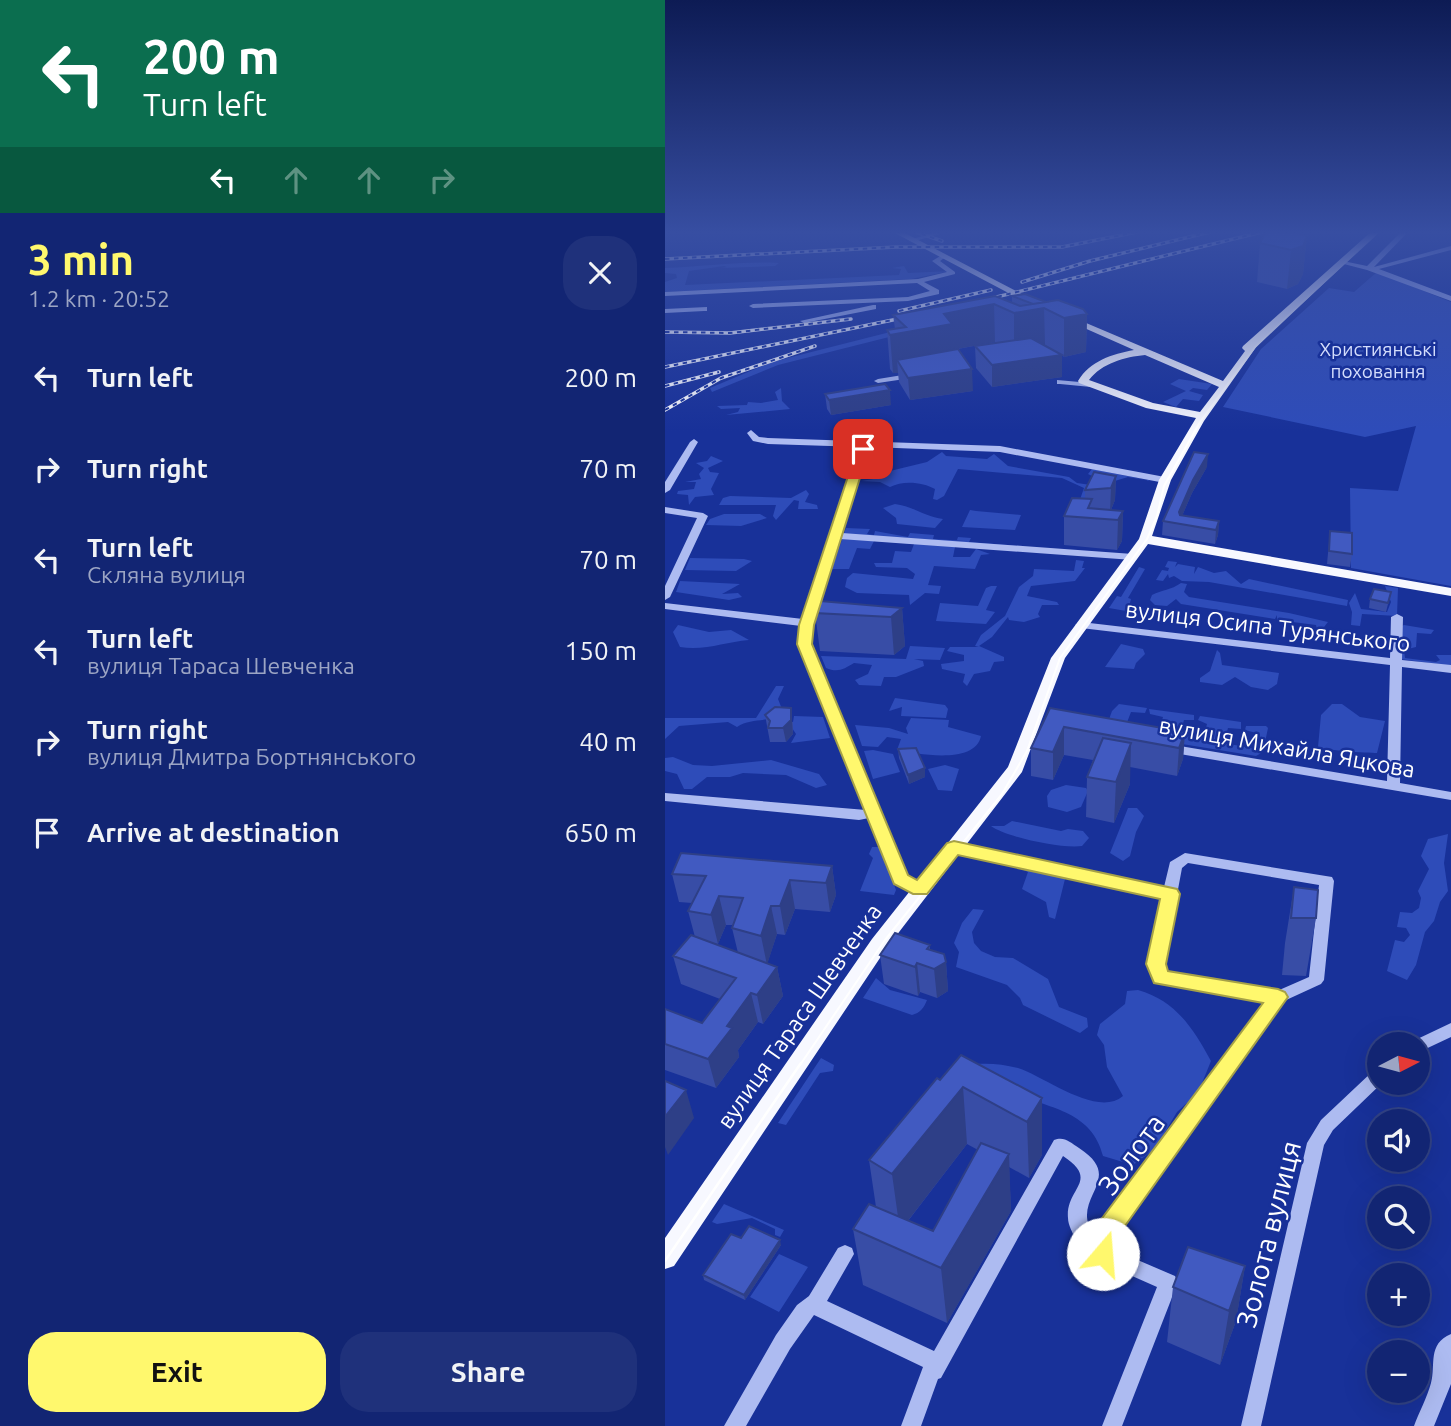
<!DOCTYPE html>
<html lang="en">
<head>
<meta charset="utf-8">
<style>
  body { margin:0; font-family:Ubuntu,sans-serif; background:#1f317b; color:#f1f3f6; height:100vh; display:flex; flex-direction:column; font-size:26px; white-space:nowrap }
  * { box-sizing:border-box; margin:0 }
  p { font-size:23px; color:#9ca5c4 }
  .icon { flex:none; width:38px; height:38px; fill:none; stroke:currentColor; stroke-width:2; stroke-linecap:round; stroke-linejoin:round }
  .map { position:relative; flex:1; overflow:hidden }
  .side { display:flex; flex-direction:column; background:#122573; width:665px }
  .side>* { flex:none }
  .top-card { background:#0b6e4f; color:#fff; overflow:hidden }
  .needle { width:46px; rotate:84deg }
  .controls { position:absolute; left:702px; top:1032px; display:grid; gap:14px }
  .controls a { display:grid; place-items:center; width:63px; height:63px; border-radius:50%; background:#122573; box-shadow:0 7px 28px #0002,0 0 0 2px #314285; font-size:35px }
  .pin { position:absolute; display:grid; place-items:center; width:60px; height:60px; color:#fff; margin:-30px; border-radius:14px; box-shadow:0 4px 10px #0006 }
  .me { position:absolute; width:77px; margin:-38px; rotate:18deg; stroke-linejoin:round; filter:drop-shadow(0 0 5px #0008) }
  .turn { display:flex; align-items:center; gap:24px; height:147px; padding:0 28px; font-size:32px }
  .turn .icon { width:91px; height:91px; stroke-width:2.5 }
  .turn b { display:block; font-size:49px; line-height:60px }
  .lanes { display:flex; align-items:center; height:66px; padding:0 28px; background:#0003; justify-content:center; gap:35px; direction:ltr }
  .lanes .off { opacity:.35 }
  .round { display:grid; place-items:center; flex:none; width:74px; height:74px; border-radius:28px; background:#1f317b }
  .overview { display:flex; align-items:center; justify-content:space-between; height:119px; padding:0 28px }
  h1 { font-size:42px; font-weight:700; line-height:52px; color:#fff86d }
  .cta { display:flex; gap:14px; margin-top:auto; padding:14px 28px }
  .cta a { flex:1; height:80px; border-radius:28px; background:#fff86d; color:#111; font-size:28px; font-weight:700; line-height:80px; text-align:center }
  .cta a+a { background:#1f317b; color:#f1f3f6 }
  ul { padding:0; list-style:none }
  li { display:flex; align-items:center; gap:21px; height:91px; padding:0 28px }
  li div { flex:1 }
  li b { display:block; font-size:26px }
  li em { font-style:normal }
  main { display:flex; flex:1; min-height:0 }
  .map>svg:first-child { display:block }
  .green { fill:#2e4cb9 }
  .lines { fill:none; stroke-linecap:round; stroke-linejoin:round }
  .minor { fill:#adbbf1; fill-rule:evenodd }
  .major { fill:#f7f8ff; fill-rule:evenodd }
  .tram-far1 { stroke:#fff; stroke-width:2 }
  .tram { stroke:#fff; stroke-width:2.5 }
  .rail-casing { stroke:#fff; stroke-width:3.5 }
  .rail { stroke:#183199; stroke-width:2; stroke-dasharray:4.5; stroke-linecap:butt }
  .wall { fill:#384da6; fill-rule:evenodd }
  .shaded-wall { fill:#2e3f87 }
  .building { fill:#415ac1; stroke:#2e3f87; stroke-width:2 }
  .route { fill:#fff86d; stroke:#a6a147; stroke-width:2 }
  .labels { text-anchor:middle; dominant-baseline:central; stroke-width:5; stroke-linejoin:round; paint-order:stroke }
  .far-park-label { font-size:19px; fill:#d4ddfc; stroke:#183199 }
  .street-label { font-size:23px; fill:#fff; stroke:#183199 }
  .near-street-label { font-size:28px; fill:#fff; stroke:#183199 }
</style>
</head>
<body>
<main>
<section class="side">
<div class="top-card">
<div class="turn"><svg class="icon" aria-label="left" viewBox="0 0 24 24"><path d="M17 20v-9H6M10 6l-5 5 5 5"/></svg><div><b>200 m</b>Turn left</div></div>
<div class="lanes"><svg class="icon" aria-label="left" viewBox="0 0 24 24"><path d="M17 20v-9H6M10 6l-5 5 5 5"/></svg><svg class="icon off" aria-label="ahead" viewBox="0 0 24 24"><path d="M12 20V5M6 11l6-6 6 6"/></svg><svg class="icon off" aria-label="ahead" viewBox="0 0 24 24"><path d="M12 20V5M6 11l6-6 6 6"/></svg><svg class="icon off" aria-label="right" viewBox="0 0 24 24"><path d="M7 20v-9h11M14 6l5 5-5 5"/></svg></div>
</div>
<div class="overview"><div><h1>3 min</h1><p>1.2 km · 20:52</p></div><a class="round"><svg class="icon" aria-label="close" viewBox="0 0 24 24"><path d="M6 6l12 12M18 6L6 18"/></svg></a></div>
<ul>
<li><svg class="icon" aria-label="left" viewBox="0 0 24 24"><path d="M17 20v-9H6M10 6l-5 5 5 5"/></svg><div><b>Turn left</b></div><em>200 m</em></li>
<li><svg class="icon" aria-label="right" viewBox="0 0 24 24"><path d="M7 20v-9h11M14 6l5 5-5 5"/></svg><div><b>Turn right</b></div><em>70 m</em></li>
<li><svg class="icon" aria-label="left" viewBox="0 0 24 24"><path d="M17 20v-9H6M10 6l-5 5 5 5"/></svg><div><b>Turn left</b><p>Скляна вулиця</p></div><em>70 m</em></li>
<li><svg class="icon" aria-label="left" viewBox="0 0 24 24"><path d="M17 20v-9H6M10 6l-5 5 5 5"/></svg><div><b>Turn left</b><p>вулиця Тараса Шевченка</p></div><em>150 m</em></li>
<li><svg class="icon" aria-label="right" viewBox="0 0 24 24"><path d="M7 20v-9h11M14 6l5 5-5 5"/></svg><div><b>Turn right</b><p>вулиця Дмитра Бортнянського</p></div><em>40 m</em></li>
<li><svg class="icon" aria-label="arrive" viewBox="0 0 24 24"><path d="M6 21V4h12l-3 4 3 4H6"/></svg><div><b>Arrive at destination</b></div><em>650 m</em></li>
</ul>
<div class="cta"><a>Exit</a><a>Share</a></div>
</section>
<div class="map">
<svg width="786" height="1426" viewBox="0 0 786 1426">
  <rect width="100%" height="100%" fill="#183199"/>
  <path class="green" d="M114 263 110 266 56 268 62 267 59 266 24 271 20 285 234 275 236 269 227 268 239 266 243 273 286 271 246 279 0 292V282L12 278 11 274 0 273V268C35 267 76 261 114 263Z
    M712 272 786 302V586L686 568 685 488 733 491 751 426 700 437 558 407 596 349 664 288 689 292Z
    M237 329 240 333 113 365 47 392 45 388 107 362Z
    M514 379 547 384 542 390 528 388 524 391 538 395 534 401 518 399 511 407 498 402 521 391 505 384Z
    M116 388 117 401 125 409 61 415 73 412 75 408 56 409 52 406 82 405 83 402 96 403 113 400 110 392Z
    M277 452 281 456 322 459 329 454 343 466 404 477 412 483 426 485 431 478 423 474 427 469 487 481 463 477 430 487 411 511 419 488 397 478 293 469 279 496 272 500 268 499 270 489C258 482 238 480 225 487L215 482 196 481 221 477 225 471 262 462Z
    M46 456 58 461 43 468 45 472 54 473 46 489 49 495 30 497 24 505 23 495 12 494 13 491 29 489 31 482H20L36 479 34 474 39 468 31 463 42 461Z
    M141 490 144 494 140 502 152 505 153 509H133L134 501 129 500 111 520 108 516 111 505H54L58 498 65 496 126 498Z
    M230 504C247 506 261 517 278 519L270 528 232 524 231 518 218 508Z
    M305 510 311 511 356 515 350 530 297 527Z
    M59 514H95L102 518 76 526 41 525 45 519Z
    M181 528 205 529 202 534 209 535 210 531 243 537 245 533 269 535 268 539 302 541 292 540 293 537 306 538 304 542 358 546 357 549 290 547 288 557H305L311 549 325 554 316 555 310 569 269 566 263 585 276 586 274 594 260 593 245 605 244 595 192 593 180 587 182 578 188 573 248 579 250 574 242 568 211 567 209 563H227L230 551 246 552 249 544 209 541 205 549 192 548 184 569H167Z
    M25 558 79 559 87 561 71 571 20 570Z
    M411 560 419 561 417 568H420L410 581 366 586 362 596 392 602 394 605H377L373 614 375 617 359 622 344 620 343 617 327 637 314 646 339 657V661L329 662 325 671 309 674 302 686 298 682 300 674 277 669 276 664 299 661V655L282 651 285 647H314L310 646 316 635 340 616 354 587 368 576 369 569 409 571Z
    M503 561 512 562 510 567 513 564 530 567 529 574 533 567 549 573 561 571 576 584 584 579 683 600 682 606 544 582 517 581 509 576 504 578 503 574 498 581 491 580 497 570 503 571 504 568 500 567Z
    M474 567 480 569 463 598 466 599 465 603 480 609 478 614 444 608 452 596 456 597Z
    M15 581 75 584 57 594 73 593 77 597 64 600 11 592Z
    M516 583 522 584 519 592 524 597 624 613 663 622 659 627 669 633H653L651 625 612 620V615L610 619 516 604 511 599 502 606 490 605 485 600 487 595C497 590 506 590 516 583Z
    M326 586H332L321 610 330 612 321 624 271 621 275 603 313 606 321 588Z
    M720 586 733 588 732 616 697 614 695 626 686 625 687 612 684 603 690 593 696 609 722 612 726 602Z
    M13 625 44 632 66 630 84 640C60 642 40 651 15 647L8 632Z
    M739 625 769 630 766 634 752 633 751 647 739 650 740 658 771 662 775 660 771 655H786V666L735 659V627Z
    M456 644 478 649 480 654 471 663 469 669 440 667Z
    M245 646 280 648 275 660 249 659 258 661 259 666 231 677H219L216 686 194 685 190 680 203 674 207 665 189 663C179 669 173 673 161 668L156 656 241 659Z
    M552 650 555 653 557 665 614 673 612 684 603 690 586 687 570 677 557 685 535 682V678L545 671Z
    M111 686H119L113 699 119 714C103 723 87 717 72 727L63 722 14 726 0 739V718H91Z
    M230 698 280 705 283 709 281 718 236 716 237 707 224 711Z
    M454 704 482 708 480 713 466 712 461 725 494 730 498 717 485 714 484 709 529 715V720H519L515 734 538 739 542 724 533 720 535 716 576 722V729L563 728 559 743 591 749 595 734 580 730 581 726H601L603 728 598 752 591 756 449 733 442 725 447 711Z
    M667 704H677L695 717 720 721 712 753C703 753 658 750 653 747L656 715Z
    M129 716 158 717 165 738 126 743 131 734 127 728Z
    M246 718 284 720 283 727 316 736C310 765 253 754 232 750L236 739 222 737 213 747 197 746 190 725 224 728 243 734 241 728Z
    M208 750 228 754 235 772 208 779 199 751Z
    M8 757 28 765 47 766 106 760 154 774 162 785 151 788 121 775 78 773 65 777H42L27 789H19L12 774 0 771V758Z
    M280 765 294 769 287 791 273 790 263 769Z
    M401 785 421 788 423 791 416 807 402 812 383 807 382 796 386 790Z
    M463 808H472L479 816 471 832 465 856 458 861 445 853Z
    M347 821 396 831 403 829 418 831 424 838 417 846C396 849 341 837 326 826H339Z
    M783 834 779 863 783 891 775 902 769 921 760 932 751 965 742 980 722 971 730 940 739 942 745 935 741 928 732 927 735 912 747 913 754 908 756 898 753 891 764 869 756 856 763 839Z
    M207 847H215L231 890 229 895 195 891 208 858 204 854Z
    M355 866 397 875 400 879 390 919 384 917 381 902 357 889 363 872 354 868Z
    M308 909 319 910 307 932 309 943 316 951 330 957 348 958 383 979 394 1007 422 1018 423 1027 415 1033 358 1005 355 998 342 985 291 967 294 952 289 943 297 923Z
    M211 978 225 990 262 1000C259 1008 255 1013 247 1015L198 998Z
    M473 990C511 1001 528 1028 546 1061L533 1093 512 1112 490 1149 468 1165 438 1156C426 1109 382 1109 344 1091 332 1085 321 1073 310 1064 325 1063 338 1064 353 1068 381 1077 432 1118 458 1096L442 1067 439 1045 432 1035 435 1024 460 1004 462 991Z
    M156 1058 169 1065 168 1071 155 1073 121 1125 113 1123Z
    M59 1204 119 1230 115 1237 110 1235V1229L87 1218 52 1224 47 1222Z
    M114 1254 143 1267 114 1312 85 1297Z"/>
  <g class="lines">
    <path class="minor" d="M274 231H284L247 242 244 240Z
      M737 231H744L709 267 786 246V250L714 269 786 296V301L702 270 675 263 678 261 702 266Z
      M277 255 282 256 275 261 290 272V274L259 282 274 290V294L243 301 88 308 84 306 88 304 243 297 265 291 252 283 0 296V292L253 279 282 272 267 261Z
      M208 305H211V309L139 323 135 321Z
      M42 307V311H39L0 313V309Z
      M250 373 254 375 253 377 213 383 209 381 213 379Z
      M392 380 426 383 430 385 426 387 395 384H392Z
      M86 430 94 437 103 438 335 446 500 477 505 480 500 483 335 452 205 447 177 533 468 554 473 557 468 560 175 539 148 625 146 644 242 877 260 886 262 890 260 894H250L231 884 204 818 194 820 0 801V793L201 810 134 644 136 626 0 609V603L138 619 196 447 103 444 88 441 82 433Z
      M29 439 33 442 5 490 0 493V482L25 442Z
      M0 507 38 513 43 516 5 597 0 600V586L32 518 0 513Z
      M732 614 738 617 737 660 786 665V673L737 667 735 783 786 792V800L503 752 497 748 503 744 722 781 725 665 416 628 410 625 416 622 725 658 726 617Z
      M289 843 499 887 505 862 520 853 667 877 669 881 659 980 656 984 619 1001 447 1239V1249L510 1276 513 1282 457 1426H437L492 1287 431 1260 429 1254V1244L410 1239C408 1233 403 1225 403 1218 400 1188 436 1181 398 1156L276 1378 273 1379 256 1426H236L258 1367 149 1315 125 1349 81 1426H59L111 1335 132 1305 144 1296 173 1248 180 1245 187 1248 189 1254 162 1301 269 1351 389 1140C399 1136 405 1142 414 1148 459 1177 412 1195 424 1226L434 1228 601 1001 491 981 483 964 497 897 284 851 282 848 284 845ZM523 863 654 885 644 977 612 991 502 972 499 964 517 868Z
      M786 1023V1037L752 1053V1045H745L746 1042Z
      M714 1069V1083H717L668 1130 659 1145 596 1426H576L642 1143 656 1120 708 1071Z
      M786 1334V1384L769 1426H749C754 1412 762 1398 766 1383 771 1365 762 1344 786 1334Z"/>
    <path class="major" d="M226 231H236L376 304 368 306Z
      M707 231H716L594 343 539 421 506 480 487 536 786 588V596L483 544 400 658 357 772 221 949 9 1266 0 1269V1238L207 939 343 767 386 658 474 539 494 480 531 418 481 408 414 383 413 381C425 361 447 354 469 350L399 319 407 317 558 381 580 351 577 348 578 346ZM480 355 554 387 535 412 488 403 424 380C437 363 460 357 480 355Z"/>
    <path class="tram-far1" d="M135 1065 220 940 337 794 362 751 395 658 482 539 492 516 499 486 535 422 590 347 713 231"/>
    <path class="tram" d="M0 1261 136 1063"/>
    <g class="rail-casing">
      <path id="rail" d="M248 231 277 241
        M315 247H397L477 231
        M0 259 231 247H322
        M357 282 425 261 549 231
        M315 301 601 231
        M234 311 326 290
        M0 332 65 333 186 319
        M0 367 247 316
        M0 386 54 372
        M0 410 56 378 150 346"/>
    </g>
    <use href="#rail" class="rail"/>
  </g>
  <path class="wall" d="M642 236 638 274 633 284 622 289 592 282 595 243Z
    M330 296 347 303V296L381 302 422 314 421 352 399 357 397 355V377L327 387 311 368 310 346 333 343 330 342 293 349 308 391 245 400 234 382 233 373H228L225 369 222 330 230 329 228 315Z
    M160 394 226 405 166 415 162 409Z
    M542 467 527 493 517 516 554 521 553 535 550 544 497 535 498 521Z
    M451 476 450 500 446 510 458 511 457 541 452 550 399 545V516L420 499V490Z
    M665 531 687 554 685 567 662 564Z
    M726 592 721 612 704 608 705 599Z
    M237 608 240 646 229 655 155 651 150 613Z
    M385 708 520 732 518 759 512 776 465 767V784L449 823 421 817 422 777 428 760 399 755 388 780 366 776V748Z
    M100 715 128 722V734L121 742H105Z
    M233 749 260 777 244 784 234 758Z
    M167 866 171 895 165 912 130 909 120 935 112 934 102 964 112 967 118 996 98 1024 93 1022 73 1050 74 1057 51 1088 0 1070V1009L37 1023 55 999 16 984 8 956 30 937 23 911 27 903 14 902 7 874ZM61 925H68L67 928 73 953 46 943 53 944Z
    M629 887 651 918 641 976 617 975 620 943Z
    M265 945V950L281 962 283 991 272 998 255 992 253 996 219 984 215 955Z
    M275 1080 377 1098V1155L364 1178 344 1167 346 1211 282 1323 198 1285 188 1229 211 1207 204 1160ZM302 1144 313 1150 268 1231 243 1221Z
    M76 1238 116 1245 80 1300 39 1280 38 1275Z
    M580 1266 571 1321 555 1365 502 1342 508 1287Z"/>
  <path class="shaded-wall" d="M642 236 638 274 633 284 622 289 626 250Z
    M329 304 330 342 232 360 233 373H228L225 335 279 314Z
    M379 308 380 345 349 351V313Z
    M422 314 421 352 399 357V318Z
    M397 355V377L327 387V365Z
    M307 369 308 391 245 400 243 378Z
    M225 390 226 405 166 415 164 400Z
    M543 454 542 467 527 493 514 523V512L528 480Z
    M451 476 450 500 445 512 446 488Z
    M458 511 457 541 452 550 453 520Z
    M554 521 553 535 550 544 551 530Z
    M237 608 240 646 229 655 226 617Z
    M126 708 128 734 121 742 118 728Z
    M399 727V755L388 780V752Z
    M520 732 518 759 512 776 514 748Z
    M466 743 465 784 449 823 451 782Z
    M260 768V777L244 784 243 775Z
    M167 866 171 895 165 912 161 883Z
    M125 880 130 909 120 935 115 906Z
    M54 896 61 925 53 944 46 915Z
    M106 906 112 934 102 965 96 936Z
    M281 962 283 991 272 998 269 969Z
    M252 963 255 992 253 996 250 967Z
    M112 967 118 996 98 1024 92 995Z
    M86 993 93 1022 73 1050 74 1057 51 1088 43 1059 62 1026Z
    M298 1087 302 1144 235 1231 227 1174Z
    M21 1090 29 1118 3 1155 0 1147V1117Z
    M377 1098V1155L364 1178 362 1122Z
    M344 1154 346 1211 282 1323 276 1268Z
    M115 1240 116 1245 80 1300 79 1295Z
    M580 1266 571 1321 555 1365 564 1311Z"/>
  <path class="building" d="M604 231H624L642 236 638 246 626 250 595 243 600 233Z
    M360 294 381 302 368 304 347 296Z
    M330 296 355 306 393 300 418 309 422 314 399 318 379 308 349 313 329 304 279 314 287 324 225 335 222 330 241 327 228 315Z
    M366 338 397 355 327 365 310 346Z
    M293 349 307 369 243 378 232 360Z
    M220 384 225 390 164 400 160 394Z
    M529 452 543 454 528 480 514 512 515 515 554 521 551 530 498 521Z
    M429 472 451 476 446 488 420 490Z
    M407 498 427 499 423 508 458 511 453 520 399 516Z
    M665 531 687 533V554L664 551Z
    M709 589 726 592 723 603 705 599Z
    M155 601 237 608 226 617 150 613Z
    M110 707 126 708V720L118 728H103L105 721 100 715Z
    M385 708 520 732 514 748 399 727 388 752 366 748Z
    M438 738 466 743 451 782 422 777Z
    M251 748 260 768 243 775 233 749Z
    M16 853 167 866 161 883 125 880 115 906H106L96 936 67 928 78 898 54 896 46 915 23 911 41 876 7 874Z
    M629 887 653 890 651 918H626Z
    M230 933 265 945 262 949 279 954 281 962 269 969 252 963 250 967 215 955Z
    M26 935 112 967 92 995 86 993 62 1026 67 1028 43 1059 0 1044V1009L37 1023 71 978 8 956Z
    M296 1055 377 1098 362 1122 298 1087 227 1174 204 1160 272 1078 275 1080Z
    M0 1081 21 1090 0 1117Z
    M316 1143 344 1154 276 1268 188 1229 204 1204 268 1231Z
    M84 1226 115 1240 79 1295 38 1275 66 1234 76 1238Z
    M523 1247 580 1266 564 1311 508 1287Z"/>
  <linearGradient id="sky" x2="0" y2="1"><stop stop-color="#0d1b54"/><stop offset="0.54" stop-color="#374ea2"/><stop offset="1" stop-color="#374ea2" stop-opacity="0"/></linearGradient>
  <rect width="786" height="431" fill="url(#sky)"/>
  <path class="route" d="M198 445 204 449 149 625 147 644 243 875 252 880 282 843 289 841 512 889 515 894 501 964 503 971 613 989 620 992 623 997 450 1240V1254L447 1262 438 1266 429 1262C425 1251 424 1240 429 1229L598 1003 489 983 481 964 495 899 293 855 262 894H248L229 884 132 644 134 625 192 449Z"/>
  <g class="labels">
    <g class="far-park-label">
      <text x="713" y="349">Християнські<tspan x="713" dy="22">поховання</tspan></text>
    </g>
    <g class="street-label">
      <text transform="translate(603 626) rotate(7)">вулиця Осипа Турянського</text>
      <text transform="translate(622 747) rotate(10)">вулиця Михайла Яцкова</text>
      <text transform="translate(134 1016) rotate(-55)">вулиця Тараса Шевченка</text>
    </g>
    <g class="near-street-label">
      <text transform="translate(466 1154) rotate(-54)">Золота</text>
      <text transform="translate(603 1234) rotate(-76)">Золота вулиця</text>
    </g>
  </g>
</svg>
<div class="controls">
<a><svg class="needle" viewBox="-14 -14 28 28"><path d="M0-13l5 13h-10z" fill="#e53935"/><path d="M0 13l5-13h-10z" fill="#9ca5c4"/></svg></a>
<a><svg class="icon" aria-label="sound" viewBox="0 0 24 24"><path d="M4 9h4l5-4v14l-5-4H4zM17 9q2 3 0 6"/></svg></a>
<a><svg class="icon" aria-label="search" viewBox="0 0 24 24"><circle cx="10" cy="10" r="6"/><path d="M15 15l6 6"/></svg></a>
<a>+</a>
<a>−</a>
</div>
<div class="pin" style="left:198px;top:449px;background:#d93025"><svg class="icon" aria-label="arrive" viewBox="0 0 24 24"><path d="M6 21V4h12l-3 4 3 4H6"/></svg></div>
<svg class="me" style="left:438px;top:1254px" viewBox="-20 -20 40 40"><circle r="19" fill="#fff"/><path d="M0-13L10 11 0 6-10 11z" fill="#fff86d"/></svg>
</div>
</main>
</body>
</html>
